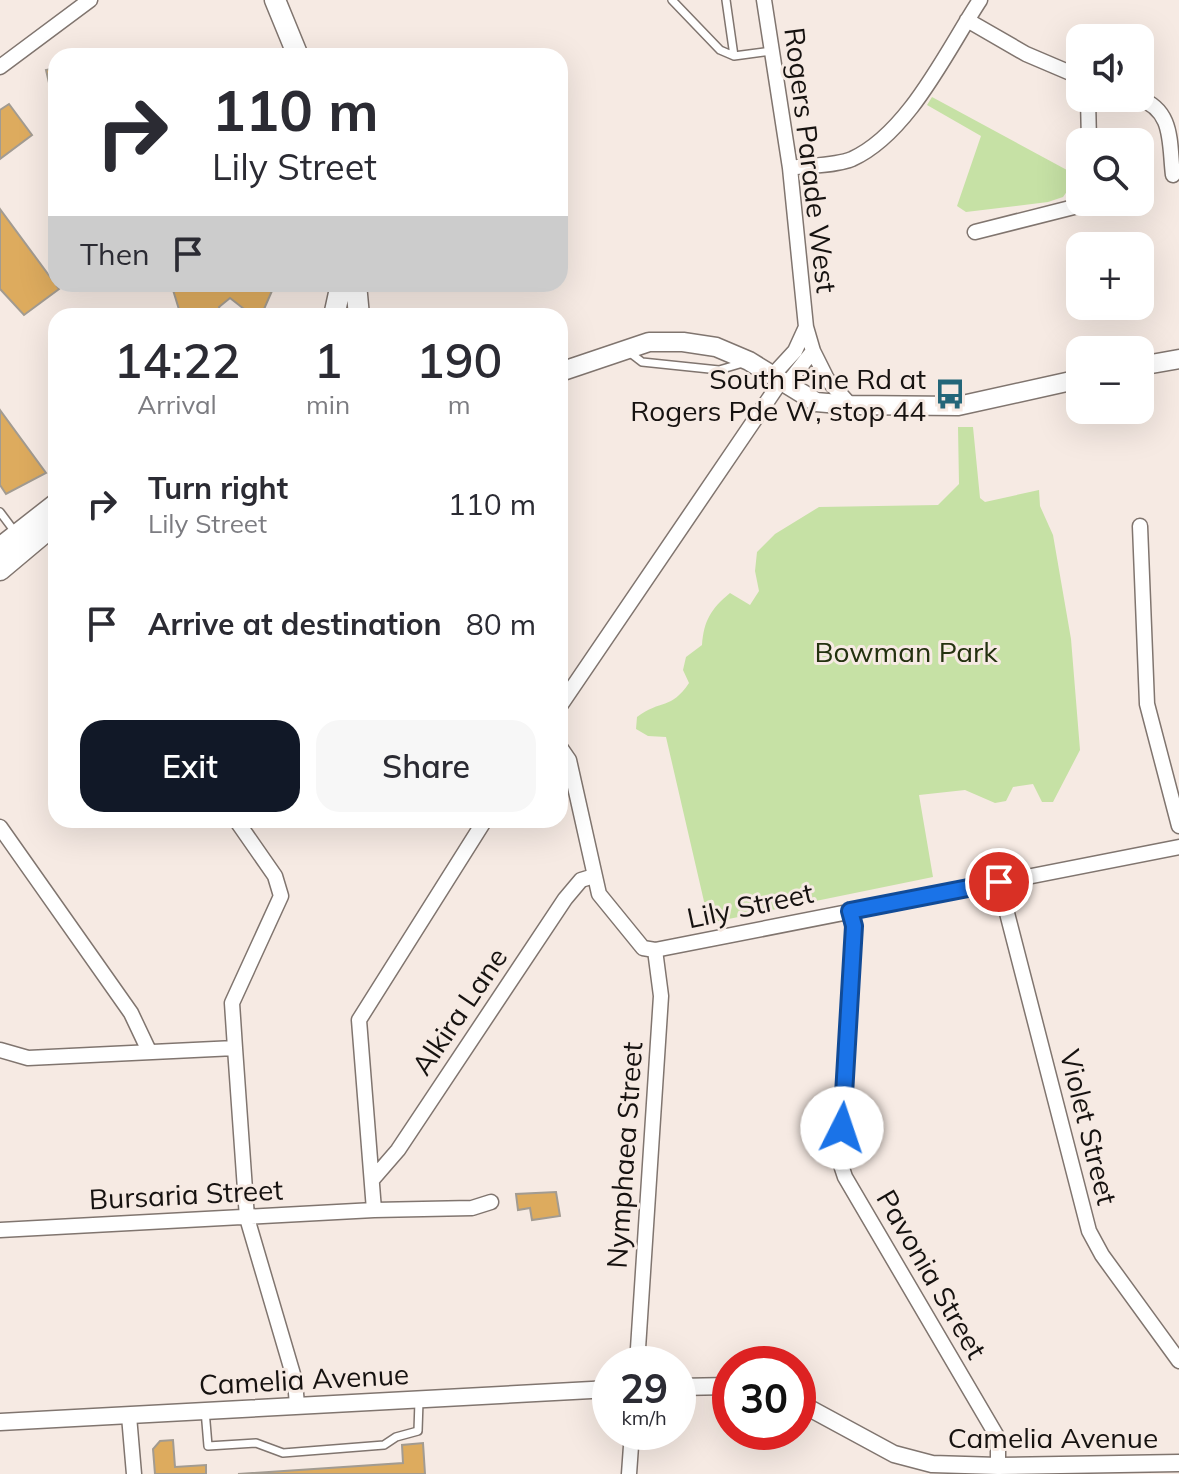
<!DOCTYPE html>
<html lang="en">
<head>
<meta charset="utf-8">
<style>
  body { margin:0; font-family:Mulish,sans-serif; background:#f7f7f7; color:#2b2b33; height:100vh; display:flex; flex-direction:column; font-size:30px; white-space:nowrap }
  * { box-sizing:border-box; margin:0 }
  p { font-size:26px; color:#7c7c81 }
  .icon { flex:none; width:44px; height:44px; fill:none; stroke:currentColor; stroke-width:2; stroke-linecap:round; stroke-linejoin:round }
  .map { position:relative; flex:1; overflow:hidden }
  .panel { position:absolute; left:48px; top:308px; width:520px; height:520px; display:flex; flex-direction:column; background:#fff; border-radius:24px; box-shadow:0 8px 32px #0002 }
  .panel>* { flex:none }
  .banner { position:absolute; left:48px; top:48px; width:520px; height:244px; border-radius:24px; box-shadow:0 8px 32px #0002; background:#fff; color:#2b2b33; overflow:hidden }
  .controls { position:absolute; left:1066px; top:24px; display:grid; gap:16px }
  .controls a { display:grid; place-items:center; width:88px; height:88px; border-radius:16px; background:#fff; box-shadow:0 8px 32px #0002; font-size:40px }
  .speed { position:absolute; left:592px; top:1346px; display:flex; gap:16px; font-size:40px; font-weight:700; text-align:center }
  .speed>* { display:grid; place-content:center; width:104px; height:104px; border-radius:50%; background:#fff; box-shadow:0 8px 32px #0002; line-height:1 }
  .speed small { font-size:20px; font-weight:400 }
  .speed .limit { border:12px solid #d22; background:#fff; color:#111 }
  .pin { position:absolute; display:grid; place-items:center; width:68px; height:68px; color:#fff; margin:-34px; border:4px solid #fff; border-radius:50%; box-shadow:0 2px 8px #0007 }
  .me { position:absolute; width:88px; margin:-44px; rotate:4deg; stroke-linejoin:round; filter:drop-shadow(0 0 6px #0008) }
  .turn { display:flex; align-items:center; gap:28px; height:168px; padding:0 32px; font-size:36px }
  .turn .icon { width:104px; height:104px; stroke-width:2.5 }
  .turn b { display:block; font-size:56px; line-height:68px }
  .then { display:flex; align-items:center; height:76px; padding:0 32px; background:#0003; gap:16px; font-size:30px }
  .eta { display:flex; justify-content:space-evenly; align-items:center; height:136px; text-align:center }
  .eta b { font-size:48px; font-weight:600; line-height:56px }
  .button { display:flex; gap:16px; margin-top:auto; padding:16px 32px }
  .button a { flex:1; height:92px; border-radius:24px; background:#111827; color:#fff; font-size:32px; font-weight:600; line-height:92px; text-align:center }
  .button a+a { background:#f7f7f7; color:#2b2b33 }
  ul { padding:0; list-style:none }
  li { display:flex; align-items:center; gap:24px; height:120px; padding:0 32px }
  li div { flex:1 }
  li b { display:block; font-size:30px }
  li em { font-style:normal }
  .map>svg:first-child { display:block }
  .green { fill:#c6e1a5 }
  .building { fill:#ddab5e; stroke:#a29b91; stroke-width:2 }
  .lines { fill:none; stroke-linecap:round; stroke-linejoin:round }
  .service-casing { stroke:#80756f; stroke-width:10 }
  .minor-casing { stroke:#80756f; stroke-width:17 }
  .tertiary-casing { stroke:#80756f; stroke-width:19 }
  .secondary-casing { stroke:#80756f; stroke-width:21 }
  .primary-casing { stroke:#80756f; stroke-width:23 }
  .service { stroke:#fff; stroke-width:7 }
  .minor { stroke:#fff; stroke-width:14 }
  .tertiary { stroke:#fff; stroke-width:16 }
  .secondary { stroke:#fff; stroke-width:18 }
  .primary { stroke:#fff; stroke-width:20 }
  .route-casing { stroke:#114b97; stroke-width:20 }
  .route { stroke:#1a73e8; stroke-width:14 }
  .labels { text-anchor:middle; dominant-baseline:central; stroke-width:6; stroke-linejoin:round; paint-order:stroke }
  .street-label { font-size:28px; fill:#161210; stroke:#f6eae3 }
  .poi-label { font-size:28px; fill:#161210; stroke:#f6eae3; text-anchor:end }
  .park-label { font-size:28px; fill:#23310f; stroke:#f6eae3 }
</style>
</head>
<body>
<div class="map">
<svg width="1179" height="1474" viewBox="0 0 1179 1474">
  <rect width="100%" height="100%" fill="#f6eae3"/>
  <path class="green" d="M932 97 1078 176 1063 197 1048 202 966 212 957 206 981 136 927 105Z
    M958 427H973L980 498 985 502 1039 490 1040 506 1053 535 1071 639 1080 750 1053 802H1042L1033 784 1013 787 1006 801 995 803 965 790 919 795 933 877 709 923 666 737 648 736 636 729 637 717C661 699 671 710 689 683L683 670 686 657 702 645C704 620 711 609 730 593L750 605 759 591 755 571 757 552 775 534 819 507 938 505 959 484Z"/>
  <path class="building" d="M56 68V113L46 70Z
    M9 104 32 135 0 159V110Z
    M0 209 59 289 24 315 0 289Z
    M192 284 201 287 275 284 261 316H253L230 298 219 307 222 316H181L173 290Z
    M0 410 46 473 6 494 0 485Z
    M556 1192 560 1216 532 1220 530 1208 518 1210 516 1194Z
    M173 1440 175 1467 206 1465V1474H155L153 1449 160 1441Z
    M423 1443 425 1474H238L403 1463 402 1445Z"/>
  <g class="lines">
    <g class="service-casing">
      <path id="service" d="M672 0 720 50 734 56 772 51
        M726 0 734 56
        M629 352 642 362 719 370 743 363
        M0 512 15 532
        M205 1410 208 1446 256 1443 283 1453 384 1445 396 1437 418 1431 419 1401"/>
    </g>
    <g class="minor-casing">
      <path id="minor" d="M764 0 790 168 806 327 813 351 786 385
        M967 20 1026 54 1080 77
        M0 67 90 0
        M1088 98 1089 142
        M1138 98C1174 110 1169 142 1173 175
        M790 168C809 165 835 166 852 159 909 133 947 50 980 0
        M975 232 1074 207 1080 198
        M813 351 827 379 850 405
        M772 376 795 351 806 327
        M1140 526 1147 704 1179 826
        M560 706 781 381
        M560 747 569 760 599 894 643 948 655 950 1179 847
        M0 827 131 1013 149 1051
        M999 882 1089 1231 1102 1255 1179 1361
        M850 911 854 926 839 1159 845 1177 998 1438V1466
        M235 1048 232 1003 281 896 275 876 236 820
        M0 1050 28 1058 235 1048 247 1218 295 1381 297 1405
        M372 1180 398 1150 565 899 581 880 594 876
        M374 1210 359 1020 485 820
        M0 1230 374 1210 472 1208 491 1202
        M637 1364 661 996 655 950
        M129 1416 134 1474
        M629 1474 632 1432"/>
    </g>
    <g class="tertiary-casing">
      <path id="tertiary" d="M678 1387 730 1386
        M798 1402 894 1454 932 1464 998 1466 1179 1463
        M0 1422 610 1389"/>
    </g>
    <g class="secondary-casing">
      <path id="secondary" d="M1140 366 1179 359
        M560 372 649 342H683L716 347 749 361 816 402 850 405 958 406 1080 379"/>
    </g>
    <g class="primary-casing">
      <path id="primary" d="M275 0 298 56
        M356 284 359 316
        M334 316 341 284
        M0 548 56 504
        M0 570 56 523"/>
    </g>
    <use href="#service" class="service"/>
    <use href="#minor" class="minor"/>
    <use href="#tertiary" class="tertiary"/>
    <use href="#secondary" class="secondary"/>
    <use href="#primary" class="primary"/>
  </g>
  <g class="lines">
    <g class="route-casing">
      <path id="route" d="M842 1128 854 926 850 911 999 882"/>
    </g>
    <use href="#route" class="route"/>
  </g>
  <defs>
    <g id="bus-bare" transform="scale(2.4)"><path d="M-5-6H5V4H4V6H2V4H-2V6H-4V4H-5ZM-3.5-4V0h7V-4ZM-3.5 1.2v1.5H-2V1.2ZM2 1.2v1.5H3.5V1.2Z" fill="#236679" stroke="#f6eae3" stroke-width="2.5" paint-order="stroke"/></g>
  </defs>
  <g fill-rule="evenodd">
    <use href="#bus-bare" x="950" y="394"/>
  </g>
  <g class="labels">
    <g class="street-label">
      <text transform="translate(811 160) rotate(83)">Rogers Parade West</text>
      <text transform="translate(750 905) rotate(-12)">Lily Street</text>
      <text transform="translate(459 1011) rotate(-56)">Alkira Lane</text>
      <text transform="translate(1089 1127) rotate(76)">Violet Street</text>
      <text transform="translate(624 1155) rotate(-86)">Nymphaea Street</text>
      <text transform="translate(186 1194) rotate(-3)">Bursaria Street</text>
      <text transform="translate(932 1274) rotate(60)">Pavonia Street</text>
      <text transform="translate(304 1379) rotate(-3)">Camelia Avenue</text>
      <text x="1053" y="1437">Camelia Avenue</text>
    </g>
    <g class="poi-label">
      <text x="926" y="378">South Pine Rd at<tspan x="926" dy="32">Rogers Pde W, stop 44</tspan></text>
    </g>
    <g class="park-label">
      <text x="906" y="651">Bowman Park</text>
    </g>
  </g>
</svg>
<div class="controls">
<a><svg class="icon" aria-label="sound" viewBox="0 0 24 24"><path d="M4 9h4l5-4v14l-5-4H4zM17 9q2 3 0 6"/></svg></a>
<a><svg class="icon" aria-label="search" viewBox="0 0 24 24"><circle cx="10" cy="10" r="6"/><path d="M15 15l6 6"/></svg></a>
<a>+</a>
<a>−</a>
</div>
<div class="speed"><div>29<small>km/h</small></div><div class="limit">30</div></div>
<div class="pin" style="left:999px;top:882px;background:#d93025"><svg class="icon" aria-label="arrive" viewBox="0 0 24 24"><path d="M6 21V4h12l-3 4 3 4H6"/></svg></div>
<svg class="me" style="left:842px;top:1128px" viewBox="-20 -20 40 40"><circle r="19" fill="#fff"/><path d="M0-13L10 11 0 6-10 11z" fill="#1a73e8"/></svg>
<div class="banner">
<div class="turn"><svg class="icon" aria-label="right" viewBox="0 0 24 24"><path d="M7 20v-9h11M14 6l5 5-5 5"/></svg><div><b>110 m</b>Lily Street</div></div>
<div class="then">Then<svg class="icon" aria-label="arrive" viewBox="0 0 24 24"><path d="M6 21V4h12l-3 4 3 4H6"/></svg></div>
</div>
<section class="panel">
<div class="eta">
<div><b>14:22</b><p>Arrival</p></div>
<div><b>1</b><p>min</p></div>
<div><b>190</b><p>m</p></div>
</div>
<ul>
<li><svg class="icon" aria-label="right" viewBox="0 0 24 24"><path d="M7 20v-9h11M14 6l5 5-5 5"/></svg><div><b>Turn right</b><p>Lily Street</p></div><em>110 m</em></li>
<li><svg class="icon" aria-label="arrive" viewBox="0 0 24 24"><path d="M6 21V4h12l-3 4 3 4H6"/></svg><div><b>Arrive at destination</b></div><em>80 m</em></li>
</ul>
<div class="button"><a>Exit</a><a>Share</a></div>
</section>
</div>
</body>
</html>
